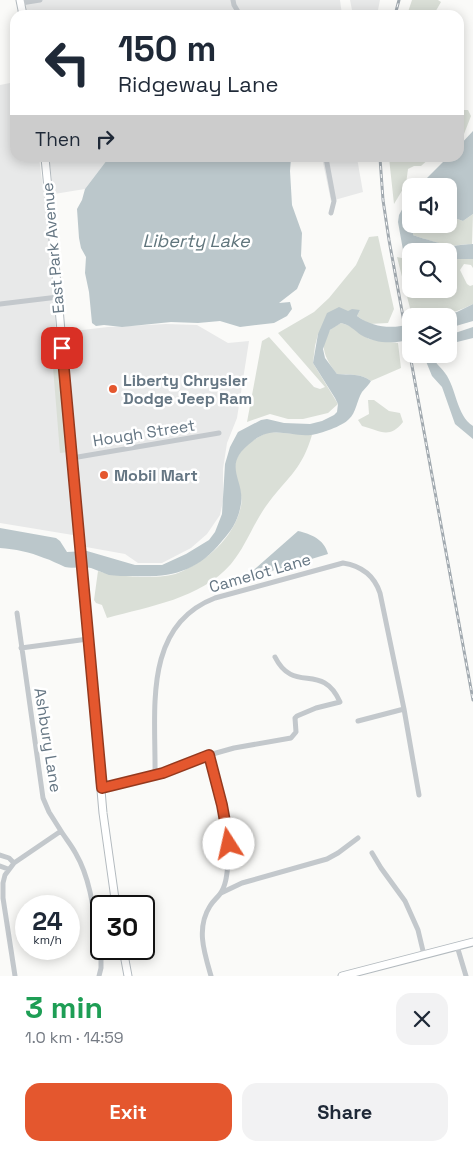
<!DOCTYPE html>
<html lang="en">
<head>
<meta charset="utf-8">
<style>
  body { margin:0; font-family:"Space Grotesk",sans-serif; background:#f2f2f3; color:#1f2937; height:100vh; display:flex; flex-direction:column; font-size:19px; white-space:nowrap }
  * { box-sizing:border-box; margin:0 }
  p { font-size:16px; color:#747a83 }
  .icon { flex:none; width:28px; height:28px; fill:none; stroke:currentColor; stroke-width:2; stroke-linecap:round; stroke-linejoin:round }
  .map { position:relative; height:976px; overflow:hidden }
  .sheet { display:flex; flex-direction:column; background:#fff; flex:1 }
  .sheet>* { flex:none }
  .guide { position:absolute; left:10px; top:10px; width:454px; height:152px; border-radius:15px; box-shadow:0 2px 12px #0003; background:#fff; color:#1f2937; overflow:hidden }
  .controls { position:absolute; left:402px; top:178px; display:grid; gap:10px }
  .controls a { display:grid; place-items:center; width:55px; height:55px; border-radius:10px; background:#fff; box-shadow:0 2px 12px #0003; font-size:25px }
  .speed { position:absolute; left:15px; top:895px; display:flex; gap:10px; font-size:25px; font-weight:700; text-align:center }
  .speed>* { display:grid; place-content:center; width:65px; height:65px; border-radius:50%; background:#fff; box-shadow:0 2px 12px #0003; line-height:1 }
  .speed small { font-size:12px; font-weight:400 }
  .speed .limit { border:2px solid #111; border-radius:8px; background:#fff; color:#111 }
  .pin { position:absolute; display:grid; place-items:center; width:42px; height:42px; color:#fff; margin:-21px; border-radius:10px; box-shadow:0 2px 8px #0006 }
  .me { position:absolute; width:55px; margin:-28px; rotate:350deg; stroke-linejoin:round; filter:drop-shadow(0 0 4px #0008) }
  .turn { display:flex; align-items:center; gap:18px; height:105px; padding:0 25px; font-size:22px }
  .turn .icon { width:65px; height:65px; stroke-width:2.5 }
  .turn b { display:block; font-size:35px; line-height:42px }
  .then { display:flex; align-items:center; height:48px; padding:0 25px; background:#0003; gap:10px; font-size:19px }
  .round { display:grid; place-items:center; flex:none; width:52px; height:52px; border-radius:15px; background:#f2f2f3 }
  .overview { display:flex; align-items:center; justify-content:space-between; height:85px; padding:0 25px }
  h1 { font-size:30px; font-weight:700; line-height:38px; color:#1e9e55 }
  .button { display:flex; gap:10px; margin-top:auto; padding:10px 25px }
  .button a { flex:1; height:58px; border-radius:15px; background:#e4572e; color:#fff; font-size:20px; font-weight:700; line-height:58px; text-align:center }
  .button a+a { background:#f2f2f3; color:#1f2937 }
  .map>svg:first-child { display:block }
  .built { fill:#e8e9e9 }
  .green { fill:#dadfd7 }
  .water { fill:#bbc7cb }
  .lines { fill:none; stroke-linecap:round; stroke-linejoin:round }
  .secondary-casing { stroke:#b3babf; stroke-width:9 }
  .street { stroke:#c3c8cc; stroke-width:5 }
  .secondary { stroke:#fff; stroke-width:7 }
  .rail-casing { stroke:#a2aab0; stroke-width:3 }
  .rail { stroke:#fff; stroke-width:1; stroke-dasharray:4; stroke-linecap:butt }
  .route-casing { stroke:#94391e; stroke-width:12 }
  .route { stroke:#e4572e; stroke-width:9 }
  .poi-dot { fill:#e4572e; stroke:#fff; stroke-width:2 }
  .labels { text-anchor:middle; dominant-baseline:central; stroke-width:5; stroke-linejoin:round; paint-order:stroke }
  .street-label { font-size:16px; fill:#657683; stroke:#fff }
  .poi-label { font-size:16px; font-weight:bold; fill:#657683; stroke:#fff; text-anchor:start }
  .water-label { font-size:18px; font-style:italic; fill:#60757c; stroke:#fff }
</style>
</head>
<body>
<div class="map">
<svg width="473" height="976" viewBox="0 0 473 976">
  <rect width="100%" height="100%" fill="#fafaf8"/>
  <path class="built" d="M24 0H340L342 15H233L232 11 200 15H27Z
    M350 0H380L377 15H353Z
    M15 82V158H39L49 231 56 333 108 327 166 324 197 325 228 343 249 341 237 418 227 443 223 469V501L220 515 207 534 191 548 162 563H138L125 554 86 547 85 537 0 523V85Z
    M49 158H116L107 160 85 189 54 194Z
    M322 158H357L363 192 331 201Z"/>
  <path class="green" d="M412 0H438L441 2 434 14 431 15H407Z
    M459 110H468L471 116 464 134 459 138Z
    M389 158H430L421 166H414L408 169 406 184 394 204Z
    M473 214 472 244C465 244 459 245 452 246 448 246 417 237 413 235V231L419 224H449V216L463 221Z
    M378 236 394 309 388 323 369 324 357 316 360 310 348 311 318 334 315 346 313 363 338 404 328 413 303 419H288L270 414 247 422 262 341 269 337 314 387 320 389 325 387 278 333 314 312 329 298 356 265 369 237Z
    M397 257 411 260V289H449V259H473V268L471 265 464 264 460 270 467 284 470 286 473 285V304C449 316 438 316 412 316Z
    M341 323 350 326 369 339 398 343 401 368 371 381C361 373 349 375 337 374 322 356 315 335 341 323Z
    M60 366 68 452 60 453 53 367Z
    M368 400H374L389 411 400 413 403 422C389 440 379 430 362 426L358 420 369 414Z
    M269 432 312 435C302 469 289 476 269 502 254 521 247 545 231 564 200 599 150 606 107 618L102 605 96 603 94 600 98 571C115 577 161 580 178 573 207 561 234 538 241 506 244 492 233 479 235 465 237 449 256 437 269 432Z"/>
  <path class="water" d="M473 131V214L463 221 449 216V186H419L447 158H459V146Z
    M116 158H291L290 171 292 205 302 233 301 256 306 268 297 289 279 303 290 302 292 309 287 316 274 323 240 327 220 321 198 323 171 322 122 327 104 325 96 326 92 323 89 292 85 273 86 257 81 248 79 238 77 209 82 200 85 189 107 160Z
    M411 193V224H419L413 231V235C417 237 449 246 453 246 460 245 466 244 473 244V259H449V251H411V260H409L403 250 398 222 399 215Z
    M473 304V321L449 328V316H442L457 312Z
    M339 307 348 311 352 309 360 310 357 316C374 328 392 329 411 324V339C395 344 376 344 361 335 354 330 350 325 341 323L330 330 323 349 325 358 337 374C349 375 361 373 371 381 369 385 365 388 362 392 357 400 356 413 349 419 343 426 320 434 311 435 289 437 273 425 253 441 218 467 248 479 240 509 237 522 231 531 222 541 197 572 171 578 132 576 124 576 116 576 109 575 103 573 97 570 91 568 83 566 73 569 65 567 58 564 51 560 44 558 30 552 15 549 0 548V528L56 538 60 541 67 552 87 551 135 565H162L186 554 209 540 215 532 222 514 225 464 230 447 238 432 261 420 267 419 284 423 310 424 322 421 334 415 337 412 338 404 335 398 313 363 318 334 327 313Z
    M473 327V338L449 344V335Z
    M423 354H432C434 363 440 366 445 373 457 389 456 415 473 426V439L455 424 442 387 432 376Z
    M298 531C311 534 324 539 328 554L245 579 247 576Z"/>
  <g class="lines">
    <g class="secondary-casing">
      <path id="secondary" d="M20 0 23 15
        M45 158 52 228 103 813 116 906
        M123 949 128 976
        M342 976 473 942"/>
    </g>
    <path class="street" d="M233 0 234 5 240 15
      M21 3 40 0
      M326 158 334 201 331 213
      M0 304 58 297
      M72 458 219 433
      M17 613 43 798 49 812 61 831
      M21 648 88 639
      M358 721 404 709
      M209 755C218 790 233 828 228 864 227 874 226 886 220 894 217 898 213 901 210 906 196 928 204 952 211 976
      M155 775C156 711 142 626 215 598L343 563C362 566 374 575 380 593L404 709 419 795
      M102 788 163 773 209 755 234 748 291 738 296 732 295 718 297 716 316 708 340 702C322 661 294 695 275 657
      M372 853 381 868 405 901 418 930 424 955
      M0 855 9 858 14 863
      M0 866 8 869
      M221 893 242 883 327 859 338 853 358 838
      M457 946 466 976
      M15 976 3 898V883L5 875 14 863 61 831C66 839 72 846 76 854 93 883 95 925 101 957V968L99 976"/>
    <use href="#secondary" class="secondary"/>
    <g class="rail-casing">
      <path id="rail" d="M395 15 399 0
        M380 158 383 200 389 240 473 700"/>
    </g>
    <use href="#rail" class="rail"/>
  </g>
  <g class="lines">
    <g class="route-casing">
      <path id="route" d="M62 348 102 788 163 773 209 755 222 805 229 844"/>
    </g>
    <use href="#route" class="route"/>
  </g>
  <g class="poi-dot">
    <circle cx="113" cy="389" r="5"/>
    <circle cx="104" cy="475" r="5"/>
  </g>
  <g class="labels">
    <g class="street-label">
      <text transform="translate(53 248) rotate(-95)">East Park Avenue</text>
      <text transform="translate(144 433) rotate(-9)">Hough Street</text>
      <text transform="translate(260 573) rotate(-16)">Camelot Lane</text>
      <text transform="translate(48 740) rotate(81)">Ashbury Lane</text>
    </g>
    <g class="poi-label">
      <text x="123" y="380">Liberty Chrysler<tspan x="123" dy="18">Dodge Jeep Ram</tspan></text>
      <text x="114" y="475">Mobil Mart</text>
    </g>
    <g class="water-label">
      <text x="196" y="240">Liberty Lake</text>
    </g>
  </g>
</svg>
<div class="controls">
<a><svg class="icon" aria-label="sound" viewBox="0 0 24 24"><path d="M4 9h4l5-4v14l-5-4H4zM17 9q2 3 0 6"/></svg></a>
<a><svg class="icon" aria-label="search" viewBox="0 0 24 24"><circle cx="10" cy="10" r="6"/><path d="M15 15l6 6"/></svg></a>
<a><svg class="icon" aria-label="layers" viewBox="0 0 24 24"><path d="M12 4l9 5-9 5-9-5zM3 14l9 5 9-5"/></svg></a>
</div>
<div class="speed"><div>24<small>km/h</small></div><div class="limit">30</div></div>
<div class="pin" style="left:62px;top:348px;background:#d93025"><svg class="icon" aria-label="arrive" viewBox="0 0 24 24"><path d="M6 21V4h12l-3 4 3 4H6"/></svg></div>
<svg class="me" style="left:229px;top:844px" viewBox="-20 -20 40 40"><circle r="19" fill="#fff"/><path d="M0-13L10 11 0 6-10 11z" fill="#e4572e"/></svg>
<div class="guide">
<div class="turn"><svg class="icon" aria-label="left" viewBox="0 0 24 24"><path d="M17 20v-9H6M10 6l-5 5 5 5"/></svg><div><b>150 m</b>Ridgeway Lane</div></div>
<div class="then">Then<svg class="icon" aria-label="right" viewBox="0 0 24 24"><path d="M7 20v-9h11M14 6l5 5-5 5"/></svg></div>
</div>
</div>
<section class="sheet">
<div class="overview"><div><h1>3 min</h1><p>1.0 km · 14:59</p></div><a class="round"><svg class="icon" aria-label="close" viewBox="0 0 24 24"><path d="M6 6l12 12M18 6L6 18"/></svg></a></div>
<div class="button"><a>Exit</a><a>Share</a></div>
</section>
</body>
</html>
